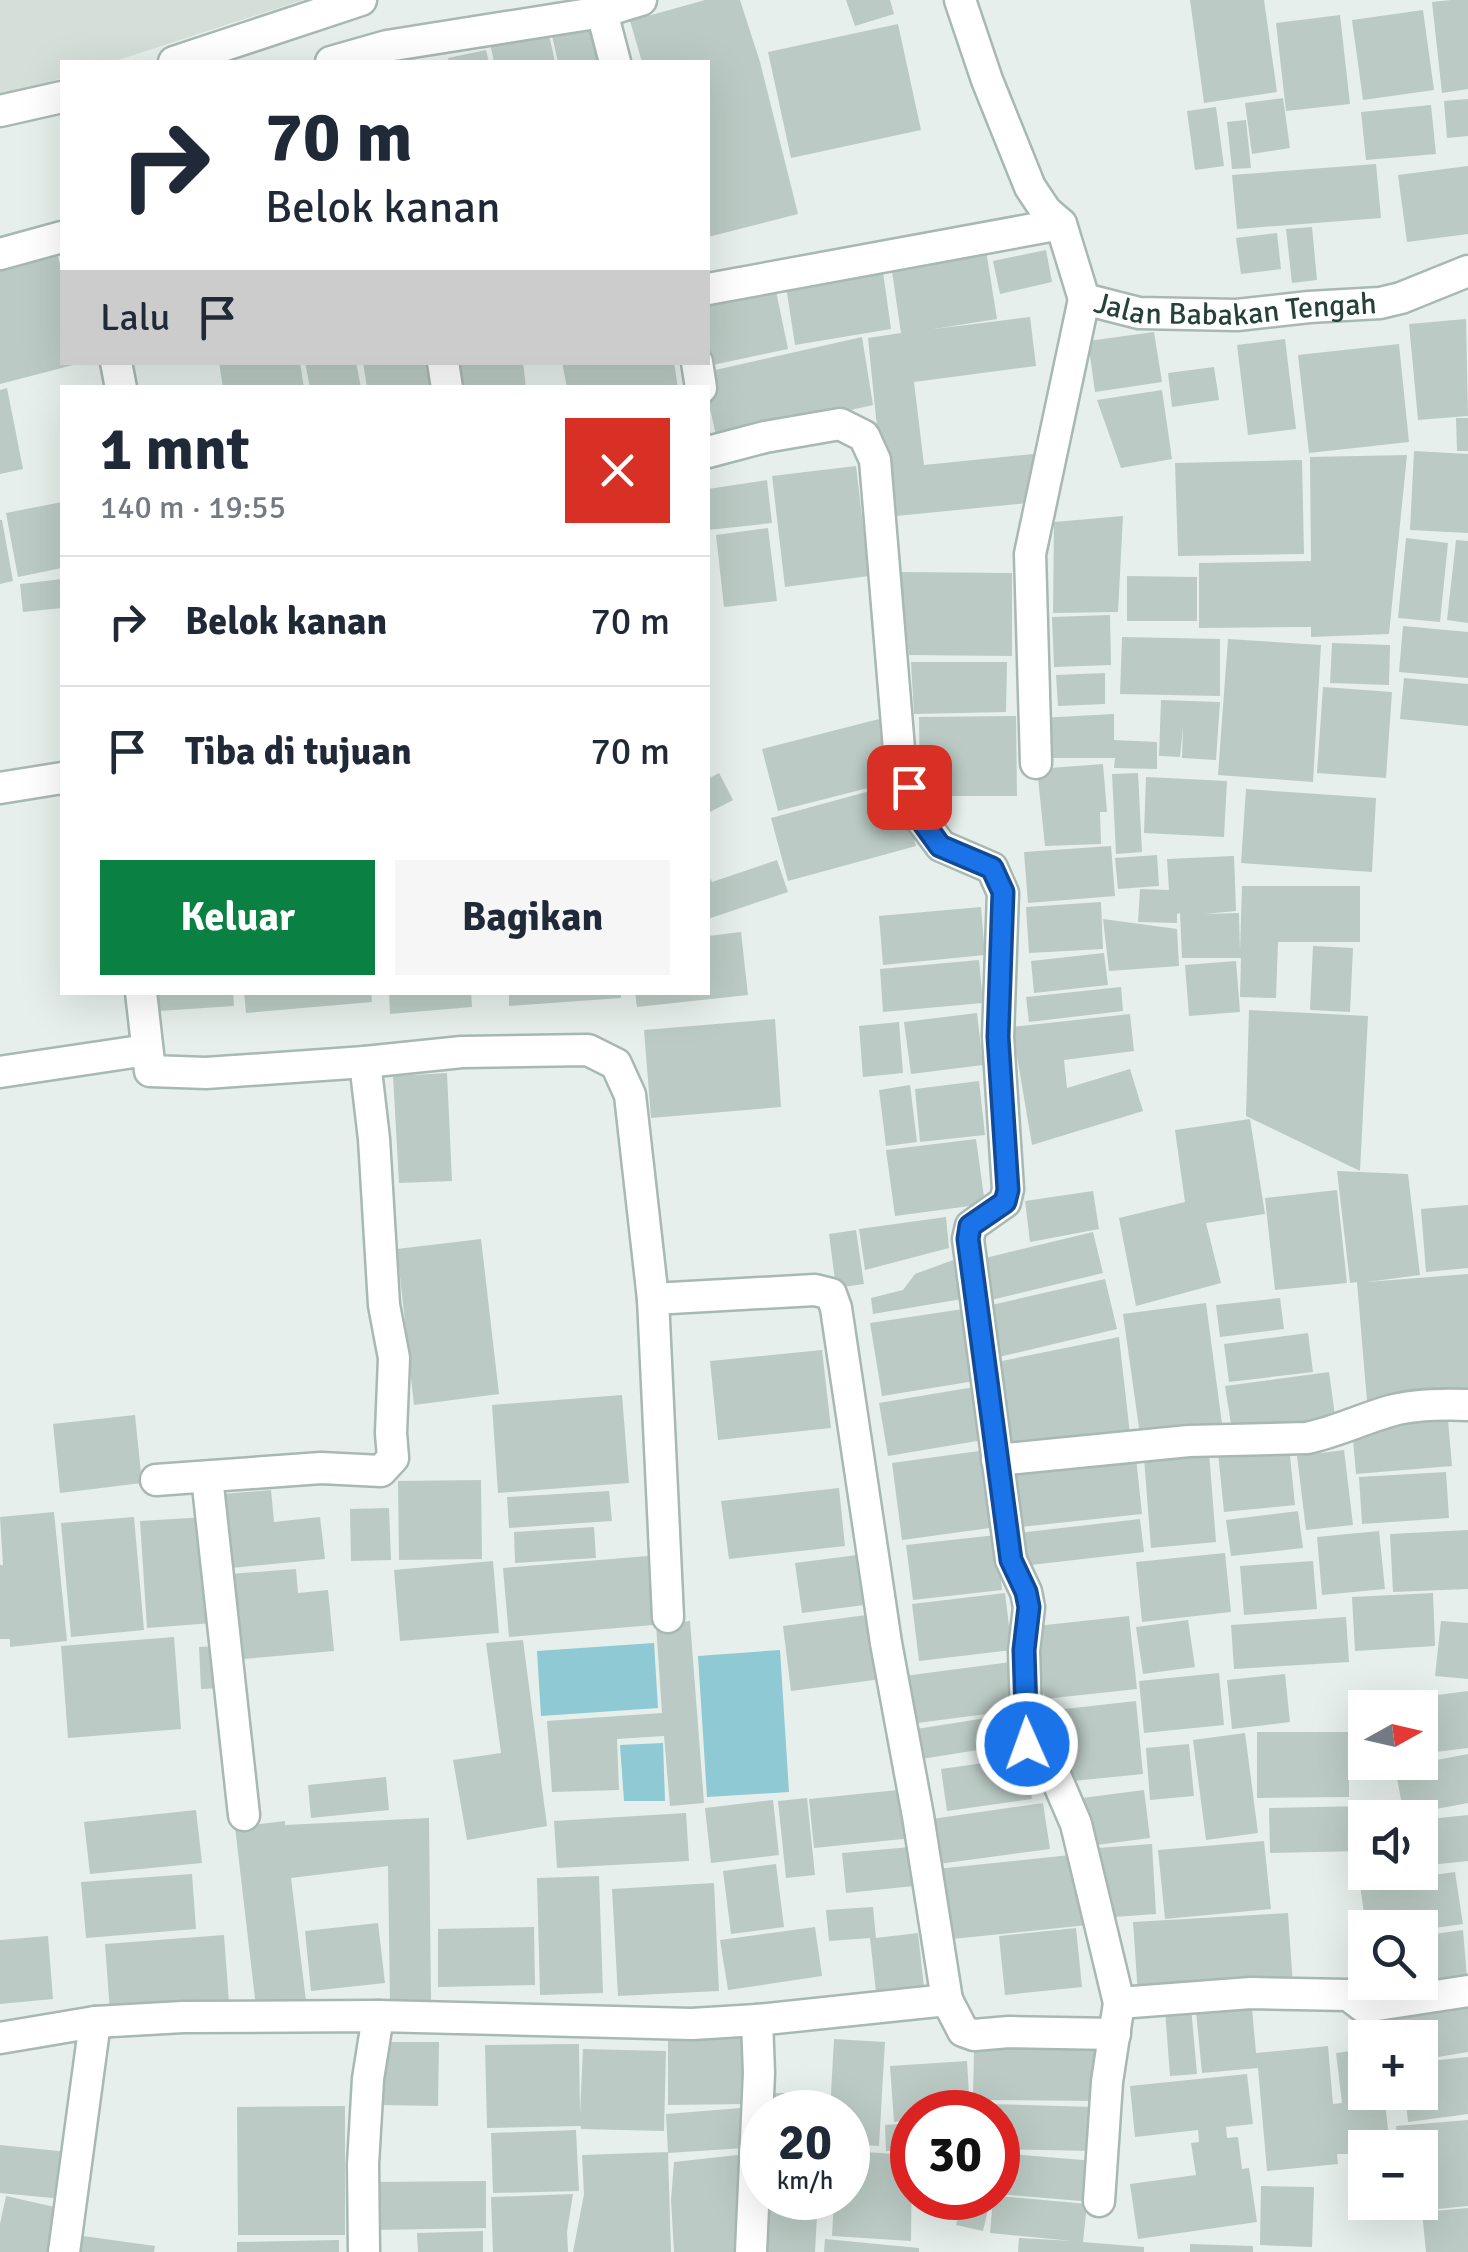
<!DOCTYPE html>
<html lang="id">
<head>
<meta charset="utf-8">
<style>
  body { margin:0; font-family:Signika,sans-serif; background:#f6f6f7; color:#1f2937; height:100vh; display:flex; flex-direction:column; font-size:38px; white-space:nowrap }
  * { box-sizing:border-box; margin:0 }
  p { font-size:32px; color:#747a83 }
  .icon { flex:none; width:55px; height:55px; fill:none; stroke:currentColor; stroke-width:2; stroke-linecap:round; stroke-linejoin:round }
  .map { position:relative; flex:1; overflow:hidden }
  .drawer { position:absolute; left:60px; top:385px; width:650px; height:610px; display:flex; flex-direction:column; background:#fff; border-radius:0px; box-shadow:0 10px 40px #0002 }
  .drawer>* { flex:none }
  .top-card { position:absolute; left:60px; top:60px; width:650px; height:305px; border-radius:0px; box-shadow:0 10px 40px #0002; background:#fff; color:#1f2937; overflow:hidden }
  .needle { width:65px; rotate:82deg }
  .tools { position:absolute; left:1348px; top:1690px; display:grid; gap:20px }
  .tools a { display:grid; place-items:center; width:90px; height:90px; border-radius:0px; background:#fff; box-shadow:0 10px 40px #0002; font-size:50px }
  .speed { position:absolute; left:740px; top:2090px; display:flex; gap:20px; font-size:50px; font-weight:700; text-align:center }
  .speed>* { display:grid; place-content:center; width:130px; height:130px; border-radius:50%; background:#fff; box-shadow:0 10px 40px #0002; line-height:1 }
  .speed small { font-size:25px; font-weight:400 }
  .speed .limit { border:15px solid #d22; background:#fff; color:#111 }
  .pin { position:absolute; display:grid; place-items:center; width:85px; height:85px; color:#fff; margin:-42px; border-radius:20px; box-shadow:0 5px 15px #0006 }
  .me { position:absolute; width:110px; margin:-55px; rotate:358deg; stroke-linejoin:round; filter:drop-shadow(0 0 8px #0008) }
  .turn { display:flex; align-items:center; gap:35px; height:210px; padding:0 40px; font-size:45px }
  .turn .icon { width:130px; height:130px; stroke-width:2.5 }
  .turn b { display:block; font-size:70px; line-height:85px }
  .then { display:flex; align-items:center; height:95px; padding:0 40px; background:#0003; gap:20px; font-size:38px }
  .round { display:grid; place-items:center; flex:none; width:105px; height:105px; border-radius:0px; background:#f6f6f7 }
  .headline { display:flex; align-items:center; justify-content:space-between; height:170px; padding:0 40px }
  h1 { font-size:60px; font-weight:700; line-height:75px }
  .action { display:flex; gap:20px; margin-top:auto; padding:20px 40px }
  .action a { flex:1; height:115px; border-radius:0px; background:#0b8043; color:#fff; font-size:40px; font-weight:700; line-height:115px; text-align:center }
  .action a+a { background:#f6f6f7; color:#1f2937 }
  ul { padding:0; list-style:none }
  li { display:flex; align-items:center; gap:30px; height:130px; padding:0 40px; border-top:2px solid #e0e1e3 }
  li div { flex:1 }
  li b { display:block; font-size:38px }
  li em { font-style:normal }
  .map>svg:first-child { display:block }
  .built { fill:#d4dfda }
  .water { fill:#8ec9d4 }
  .building { fill:#bbcac4 }
  .lines { fill:none; stroke-linecap:round; stroke-linejoin:round }
  .minor-casing { stroke:#a8b8b2; stroke-width:35 }
  .minor { stroke:#fff; stroke-width:30 }
  .route-casing { stroke:#114b97; stroke-width:25 }
  .route { stroke:#1a73e8; stroke-width:18 }
  .labels { text-anchor:middle; dominant-baseline:central; stroke-width:8; stroke-linejoin:round; paint-order:stroke }
  .street-label { font-size:30px; fill:#24423a; stroke:#f7fbf9 }
</style>
</head>
<body>
<div class="map">
<svg width="1468" height="2252" viewBox="0 0 1468 2252">
  <rect width="100%" height="100%" fill="#e6efeb"/>
  <path class="built" d="M0 0H303L112 62H62V78L0 99Z"/>
  <path class="water" d="M654 1643 658 1708 541 1716 537 1651Z
    M780 1650 789 1792 707 1797 698 1656Z
    M663 1743 665 1801H624L620 1745Z"/>
  <path class="building" d="M705 0H740L760 62 798 214 708 237V62H642L630 21Z
    M846 0H890L894 14 855 26Z
    M1190 0H1264L1277 92 1204 103Z
    M1451 0H1468V89L1442 93 1432 2Z
    M1423 10 1434 90 1363 100 1352 20Z
    M1340 15 1350 104 1286 111 1276 23Z
    M588 22 598 62H558L551 31Z
    M898 24 921 130 791 158 768 52Z
    M548 30 555 62H494L490 43Z
    M486 50 489 62H449L448 58Z
    M1283 98 1290 148 1252 154 1245 103Z
    M1468 99V136L1447 138 1444 101Z
    M1431 105 1436 154 1366 160 1361 112Z
    M1216 107 1224 166 1195 170 1187 111Z
    M1246 120 1251 168 1232 169 1227 122Z
    M1376 164 1381 218 1237 229 1232 175Z
    M1468 166V234L1407 242 1398 175Z
    M1312 227 1317 280 1292 283 1286 229Z
    M1277 233 1281 269 1241 274 1236 238Z
    M985 244 997 319 934 329 1030 317 1036 366 914 382 924 465 1033 454 1038 502 886 517 868 338 901 333 890 258Z
    M1046 250 1052 282 1000 294 993 261Z
    M58 256 62 274V362L77 364 0 384V271Z
    M882 265 891 329 795 345 785 280Z
    M775 286 788 349 708 366V300Z
    M1466 319 1468 416 1418 420 1409 324Z
    M1154 332 1162 382 1095 392 1088 341Z
    M862 337 873 405 717 440 702 373Z
    M1285 339 1296 429 1248 435 1237 345Z
    M1399 344 1409 442 1309 453 1298 355Z
    M219 362H300L304 388H223Z
    M305 362H356L361 388H310Z
    M363 362H433L437 388H367Z
    M445 362H523L526 388H449Z
    M562 362H674L678 388H567Z
    M1214 367 1219 400 1172 407 1168 373Z
    M7 388 23 469 0 474V390Z
    M1162 390 1172 459 1121 468 1097 400Z
    M1456 418H1468V451H1457Z
    M1414 451 1468 454V533L1410 530Z
    M1407 455 1389 634 1311 637V627L1199 628V563L1311 561 1310 457Z
    M1302 460 1304 554 1178 556 1175 463Z
    M856 466 869 576 785 587 772 476Z
    M767 480 772 523 708 530V489Z
    M62 502V568L18 577 6 513Z
    M1123 516 1118 612 1053 613 1054 522Z
    M0 520H2L13 581 0 584Z
    M768 528 777 601 724 607 716 535Z
    M1406 538 1448 543 1440 622 1398 618Z
    M1456 540 1468 541V623L1447 620Z
    M900 572 1012 573V656L909 655Z
    M1127 576 1197 577V621H1127Z
    M62 579V608L23 612 20 584Z
    M1110 615 1111 665 1054 667 1052 617Z
    M1403 626 1468 632V678L1399 672Z
    M1122 637 1220 639V696L1120 694Z
    M1228 639 1321 645 1313 782 1218 775Z
    M1332 643 1390 645 1389 685 1330 683Z
    M911 662H1007L1006 712 914 714Z
    M1105 673V704L1058 706 1056 675Z
    M1404 678 1468 684V726L1400 719Z
    M1323 687 1392 692 1386 778 1317 773Z
    M1161 700 1220 702 1216 760 1182 758 1183 727 1180 757 1159 756Z
    M1114 714V740L1157 742V769L1114 768 1115 758H1040L1039 718Z
    M1016 716 1017 796H920L919 717Z
    M883 718 899 780 778 811 762 749Z
    M1103 764 1107 812H1100L1101 844 1045 846 1037 769Z
    M719 773 733 800 708 813V779Z
    M1138 773 1142 852 1116 854 1112 774Z
    M1146 777 1227 781 1224 837 1144 833Z
    M899 783 916 846 788 881 771 818Z
    M1246 789 1376 798 1372 872 1241 863Z
    M1111 846 1115 896 1028 903 1024 852Z
    M1157 855 1159 886 1118 889 1115 858Z
    M1234 856 1236 911 1204 914 1239 913 1240 951 1242 886H1360V942H1278L1276 998 1240 997 1241 958H1182L1180 913 1177 914V923L1138 922 1140 889 1169 890 1167 859Z
    M777 860 788 892 708 919V874L712 882Z
    M1101 902 1103 949 1029 953 1026 907Z
    M981 907 985 955 883 965 879 916Z
    M1103 919 1177 929 1179 966 1109 971Z
    M741 932 748 995 637 1007 635 992H708V936Z
    M1313 946 1353 948 1350 1012 1310 1010Z
    M1104 953 1108 985 1034 993 1031 961Z
    M979 960 983 1003 883 1012 880 969Z
    M1236 961 1240 1012 1189 1016 1185 965Z
    M1121 987 1123 1011 1029 1022 1026 997Z
    M158 992H233L234 1006 159 1011Z
    M244 992H371L372 1002 246 1013Z
    M389 992H471L472 1007 390 1014Z
    M509 992H621V998L509 1006Z
    M1249 1010 1368 1016 1360 1171 1246 1116Z
    M977 1013 983 1065 911 1074 904 1022Z
    M1130 1014 1134 1051 1064 1060 1067 1088 1130 1069 1143 1111 1032 1145 1012 1027Z
    M775 1019 781 1107 651 1118 644 1030Z
    M899 1022 903 1073 863 1077 859 1026Z
    M447 1073 452 1181 399 1183 393 1076Z
    M979 1081 985 1135 920 1142 915 1089Z
    M910 1085 917 1142 886 1146 879 1090Z
    M1250 1119 1265 1214 1206 1223 1221 1283 1136 1306 1119 1218 1185 1202 1175 1130Z
    M976 1139 985 1204 895 1216 886 1150Z
    M1337 1171 1408 1174 1420 1275 1367 1282 1468 1274V1393L1367 1401 1357 1282 1350 1283Z
    M1337 1190 1347 1283 1275 1290 1265 1198Z
    M1093 1191 1099 1229 1030 1242 1025 1201Z
    M1468 1205V1268L1426 1272 1421 1209Z
    M946 1217 949 1248 865 1270 859 1229Z
    M856 1230 864 1284 836 1288 829 1234Z
    M1093 1232 1103 1273 987 1301 977 1260Z
    M481 1239 499 1394 414 1405 397 1249Z
    M956 1259 962 1299 873 1314 871 1298 903 1290 915 1274Z
    M1105 1279 1117 1329 999 1357 987 1306Z
    M1280 1298 1284 1329 1220 1337 1216 1305Z
    M1206 1303 1222 1424 1140 1435 1123 1314Z
    M963 1309 975 1381 882 1396 870 1323Z
    M1308 1333 1313 1372 1229 1382 1224 1344Z
    M1119 1337 1131 1443 1007 1455 997 1362Z
    M822 1350 831 1428 718 1440 710 1361Z
    M1329 1372 1336 1423 1233 1437 1225 1386Z
    M974 1387 983 1440 888 1456 879 1403Z
    M622 1395 629 1483 498 1493 492 1405Z
    M135 1415 142 1483 60 1493 53 1424Z
    M1448 1420 1452 1466 1356 1474 1352 1428Z
    M1289 1446 1295 1505 1224 1512 1218 1453Z
    M1135 1448 1142 1514 1011 1528 1004 1461Z
    M1344 1450 1353 1525 1306 1530 1297 1456Z
    M979 1451 990 1528 902 1540 892 1463Z
    M1209 1452 1216 1542 1151 1548 1144 1458Z
    M1446 1472 1449 1518 1362 1524 1359 1477Z
    M481 1480 482 1559 399 1560 398 1481Z
    M839 1488 845 1546 729 1559 721 1501Z
    M271 1490 274 1522 320 1517 325 1559 231 1568 222 1494Z
    M609 1491 612 1521 509 1528 507 1497Z
    M389 1508 391 1560 351 1561 350 1509Z
    M1298 1511 1303 1548 1231 1556 1226 1520Z
    M54 1512 67 1641 10 1647V1639H0V1565H3L0 1517Z
    M134 1517 144 1630 71 1637 61 1523Z
    M206 1517 213 1623 147 1628 140 1521Z
    M1140 1519 1144 1552 1022 1566 1018 1533Z
    M594 1527 596 1558 515 1563 514 1532Z
    M1468 1530V1589L1393 1592 1390 1534Z
    M1379 1531 1385 1589 1322 1595 1317 1537Z
    M996 1535 1002 1590 913 1600 906 1545Z
    M1225 1553 1231 1612 1142 1622 1136 1562Z
    M865 1554 872 1604 802 1613 795 1563Z
    M648 1556 653 1625 509 1637 503 1568Z
    M493 1561 499 1633 400 1641 394 1570Z
    M1313 1561 1317 1609 1244 1615 1240 1566Z
    M296 1569 298 1593 328 1590 334 1651 244 1659 239 1611 233 1612 229 1574Z
    M1005 1593 1012 1650 919 1661 912 1604Z
    M1433 1593 1435 1646 1355 1651 1352 1597Z
    M874 1614 882 1679 791 1691 783 1626Z
    M1129 1616 1137 1689 1044 1699 1036 1626Z
    M1346 1617 1349 1662 1234 1669 1231 1625Z
    M1188 1620 1195 1667 1143 1674 1136 1627Z
    M690 1621 704 1803 670 1806 664 1736 617 1739 619 1790 552 1792 547 1721 662 1713 656 1624Z
    M1441 1621 1468 1623V1679L1435 1676Z
    M174 1637 181 1729 68 1738 61 1646Z
    M523 1640 547 1826 467 1840 453 1760 501 1753 486 1643Z
    M219 1646 222 1688 201 1689 199 1647Z
    M1011 1662 1017 1710 910 1724 904 1676Z
    M1219 1673 1224 1725 1144 1733 1139 1681Z
    M1285 1674 1290 1722 1232 1729 1227 1680Z
    M1468 1691V1748L1420 1754V1708H1408L1407 1699Z
    M1136 1701 1143 1774 1063 1782 1056 1710Z
    M1012 1714 1016 1744 915 1760 910 1730Z
    M1257 1732H1349V1797L1257 1798Z
    M1245 1733 1258 1833 1206 1840 1193 1740Z
    M1189 1744 1194 1796 1150 1800 1146 1748Z
    M1468 1754V1803L1404 1815 1395 1768Z
    M1026 1757 1032 1799 947 1811 941 1769Z
    M386 1777 389 1810 311 1818 308 1785Z
    M908 1789 913 1838 814 1848 809 1799Z
    M1144 1790 1150 1838 1089 1846 1082 1798Z
    M807 1798 815 1875 786 1878 778 1801Z
    M773 1800 779 1855 711 1863 705 1808Z
    M1043 1803 1050 1849 931 1865 925 1820Z
    M1365 1806V1851L1270 1853 1269 1808Z
    M196 1810 202 1863 90 1874 84 1822Z
    M686 1813 689 1861 557 1868 554 1821Z
    M1468 1815V1861L1420 1866V1820Z
    M429 1818 431 2004H390L388 1866 291 1878 306 2001 256 2007 235 1827 285 1821V1825Z
    M1264 1841 1271 1909 1165 1919 1158 1850Z
    M1152 1844 1156 1914 1101 1918 1097 1848Z
    M911 1847 914 1886 846 1893 842 1853Z
    M1080 1854 1087 1925 943 1940 936 1869Z
    M776 1864 784 1927 731 1934 723 1871Z
    M1455 1872 1463 1924 1420 1930V1928H1366L1360 1885Z
    M192 1874 196 1929 86 1938 81 1882Z
    M599 1876 603 1993 540 1995 537 1878Z
    M714 1883 719 1991 618 1996 612 1889Z
    M873 1907 876 1938 918 1933 924 1987 876 1992 870 1938 829 1941 826 1910Z
    M1288 1913 1293 1986 1138 1995 1133 1922Z
    M378 1923 385 1983 311 1991 305 1931Z
    M534 1927 535 1985 438 1987V1929Z
    M815 1927 822 1976 728 1990 720 1940Z
    M1076 1928 1082 1987 1005 1995 999 1936Z
    M1463 1930 1468 1990 1362 2003 1354 1945 1365 1943V1982H1420V1936Z
    M224 1935 229 2003 110 2012 105 1944Z
    M48 1936 53 1999 0 2004V1940Z
    M1468 1993V2052L1420 2060V2038H1381L1377 2006Z
    M1251 1997 1256 2053 1328 2046 1333 2104 1342 2103 1336 2053 1365 2049V2092H1384L1390 2148H1365V2160L1349 2162 1348 2154H1337L1338 2164 1267 2171 1258 2068 1202 2073 1195 2001Z
    M1191 2007 1197 2074 1170 2076 1165 2010Z
    M668 2034H745L746 2104 668 2105Z
    M834 2039 885 2042 879 2146 848 2144V2112H830Z
    M382 2042H439L438 2106 381 2105Z
    M579 2044 580 2114 583 2049 666 2051 664 2131 581 2129V2126L487 2128 485 2045Z
    M974 2046H1100L1101 2101 973 2100Z
    M1468 2057V2114L1408 2122 1405 2092H1420V2062Z
    M967 2061 970 2112H912V2120L894 2122 890 2066Z
    M1247 2074 1253 2124 1226 2127 1227 2138 1238 2137 1242 2169 1249 2168 1257 2222 1138 2239 1130 2184 1196 2175 1191 2143 1199 2142 1198 2130 1135 2137 1130 2086Z
    M766 2093H826V2112H766Z
    M989 2104 1095 2107 1094 2151 998 2149V2112H989Z
    M345 2106V2235H238L237 2107Z
    M741 2108 744 2148 668 2153 666 2114Z
    M1468 2120V2206L1418 2211 1417 2202H1420V2148H1398L1396 2126Z
    M912 2123V2150L886 2151 885 2125Z
    M576 2130 579 2191 493 2193 491 2133Z
    M0 2145 68 2152 63 2199 0 2193Z
    M848 2151 912 2155 911 2241 832 2236 834 2198H848Z
    M668 2152 671 2252H573L584 2194 582 2155Z
    M998 2153 1095 2161 1092 2202 998 2194Z
    M747 2154 748 2252H674L671 2200 674 2162Z
    M486 2181V2228L373 2230 372 2182Z
    M1261 2186 1314 2187 1312 2247 1260 2245Z
    M573 2194 567 2232 568 2252H493L491 2197Z
    M6 2196 59 2208 49 2252H0V2224Z
    M998 2196 1087 2204 1083 2242 1144 2247V2252H1018L1019 2238 1073 2241 990 2233 993 2198Z
    M760 2198H818L815 2252H758Z
    M921 2198H953L952 2205 921 2202Z
    M962 2198 990 2201 983 2231 956 2225Z
    M1468 2208V2252H1426L1422 2212Z
    M483 2231V2252H418L417 2233Z
    M83 2236 155 2246 154 2252H80Z
    M825 2239 919 2248V2252H824Z
    M339 2240V2252H237V2242Z
    M1190 2244 1253 2246V2252H1190Z"/>
  <g class="lines">
    <g class="minor-casing">
      <g id="minor">
        <path id="s1" d="M960 0 987 80 1030 187 1046 211 1061 224 1084 299 1139 313 1237 315 1309 307 1380 303 1401 298 1468 271"/>
        <path d="M602 12 615 62"/>
        <path d="M174 62 361 0"/>
        <path d="M331 62 387 46 602 12 641 0"/>
        <path d="M0 111 62 97"/>
        <path d="M0 254 62 237"/>
        <path d="M708 289 1061 224"/>
        <path d="M116 362 121 388"/>
        <path d="M443 362 447 388"/>
        <path d="M697 362 701 388"/>
        <path d="M708 452 765 437 840 424 864 436 875 460 900 761 917 814 941 846 992 868 1003 893 998 1037 1008 1189 1005 1202 971 1226 968 1239 1011 1560 1026 1592 1029 1607 1024 1651 1027 1744 1033 1755 1055 1775 1076 1824 1119 2003 1107 2082 1099 2201"/>
        <path d="M1036 763 1030 554 1084 299"/>
        <path d="M0 788 62 778"/>
        <path d="M141 992 150 1071 206 1073 365 1062 462 1052 588 1050 616 1064 630 1095 653 1299 668 1617"/>
        <path d="M0 1072 147 1050"/>
        <path d="M653 1299 815 1290 831 1294 836 1308 886 1643 918 1816 947 2000"/>
        <path d="M997 1460 1189 1441 1307 1438C1336 1432 1362 1419 1390 1411 1415 1404 1442 1404 1468 1405"/>
        <path d="M207 1477 244 1815"/>
        <path d="M156 1480 321 1468 381 1471 393 1458 391 1433 394 1358 384 1305 374 1139 365 1062"/>
        <path d="M1119 2003 1251 1993 1348 1995 1364 2007 1468 1991"/>
        <path d="M0 2038 95 2022 183 2017 378 2016 692 2024 757 2020 947 2000 963 2031 974 2035 1009 2032 1115 2034"/>
        <path d="M64 2252 95 2022"/>
        <path d="M364 2252 363 2164 368 2079 378 2016"/>
        <path d="M751 2252 759 2073 757 2020"/>
      </g>
    </g>
    <use href="#minor" class="minor"/>
  </g>
  <g class="lines">
    <g class="route-casing">
      <path id="route" d="M909 787 917 814 940 846 992 868 1003 892 998 1037 1008 1190 1005 1202 970 1226 968 1239 1011 1560 1026 1592 1029 1607 1024 1650 1027 1744"/>
    </g>
    <use href="#route" class="route"/>
  </g>
  <g class="labels">
    <g class="street-label">
      <text stroke="none"><textPath href="#s1" startOffset="480">Jalan Babakan Tengah</textPath></text>
    </g>
  </g>
</svg>
<div class="tools">
<a><svg class="needle" viewBox="-14 -14 28 28"><path d="M0-13l5 13h-10z" fill="#e53935"/><path d="M0 13l5-13h-10z" fill="#747a83"/></svg></a>
<a><svg class="icon" aria-label="sound" viewBox="0 0 24 24"><path d="M4 9h4l5-4v14l-5-4H4zM17 9q2 3 0 6"/></svg></a>
<a><svg class="icon" aria-label="search" viewBox="0 0 24 24"><circle cx="10" cy="10" r="6"/><path d="M15 15l6 6"/></svg></a>
<a>+</a>
<a>−</a>
</div>
<div class="speed"><div>20<small>km/h</small></div><div class="limit">30</div></div>
<div class="pin" style="left:909px;top:787px;background:#d93025"><svg class="icon" aria-label="arrive" viewBox="0 0 24 24"><path d="M6 21V4h12l-3 4 3 4H6"/></svg></div>
<svg class="me" style="left:1027px;top:1744px" viewBox="-20 -20 40 40"><circle r="17" fill="#1a73e8" stroke="#fff" stroke-width="3"/><path d="M0-11L8 9 0 5-8 9z" fill="#fff"/></svg>
<div class="top-card">
<div class="turn"><svg class="icon" aria-label="right" viewBox="0 0 24 24"><path d="M7 20v-9h11M14 6l5 5-5 5"/></svg><div><b>70 m</b>Belok kanan</div></div>
<div class="then">Lalu<svg class="icon" aria-label="arrive" viewBox="0 0 24 24"><path d="M6 21V4h12l-3 4 3 4H6"/></svg></div>
</div>
<section class="drawer">
<div class="headline"><div><h1>1 mnt</h1><p>140 m · 19:55</p></div><a class="round" style="background:#d93025;color:#fff"><svg class="icon" aria-label="close" viewBox="0 0 24 24"><path d="M6 6l12 12M18 6L6 18"/></svg></a></div>
<ul>
<li><svg class="icon" aria-label="right" viewBox="0 0 24 24"><path d="M7 20v-9h11M14 6l5 5-5 5"/></svg><div><b>Belok kanan</b></div><em>70 m</em></li>
<li><svg class="icon" aria-label="arrive" viewBox="0 0 24 24"><path d="M6 21V4h12l-3 4 3 4H6"/></svg><div><b>Tiba di tujuan</b></div><em>70 m</em></li>
</ul>
<div class="action"><a>Keluar</a><a>Bagikan</a></div>
</section>
</div>
</body>
</html>
